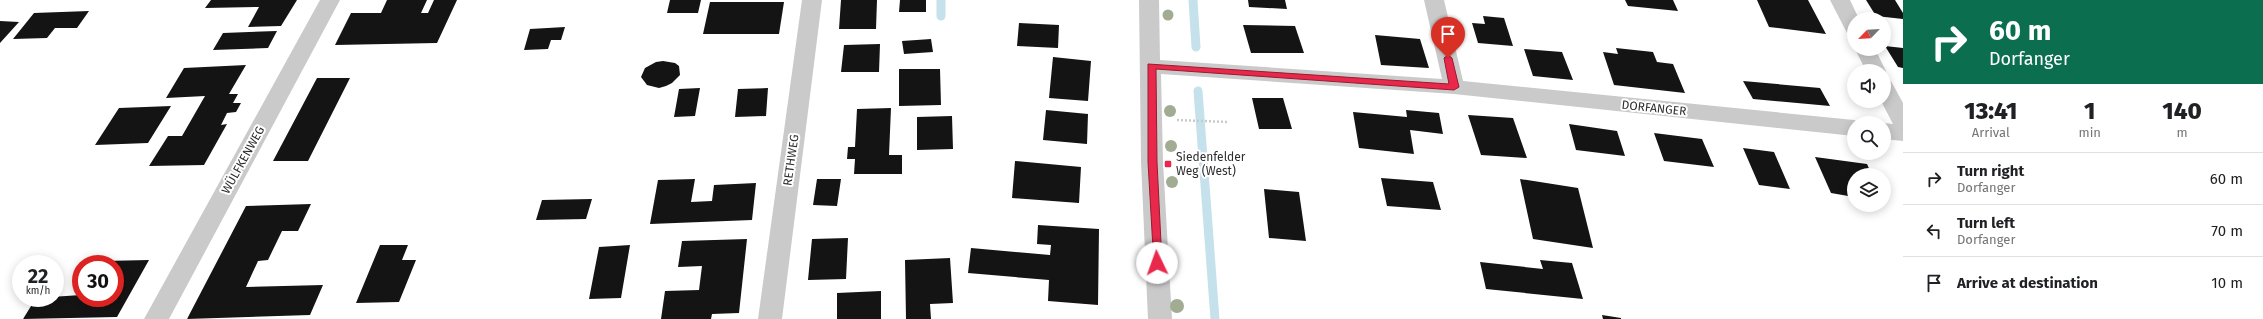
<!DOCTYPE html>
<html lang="en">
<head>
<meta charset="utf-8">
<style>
  body { margin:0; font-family:"Fira Sans",sans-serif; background:#f6f6f6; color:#202124; height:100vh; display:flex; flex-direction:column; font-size:15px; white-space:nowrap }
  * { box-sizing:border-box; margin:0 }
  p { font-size:13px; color:#757577 }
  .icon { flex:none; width:22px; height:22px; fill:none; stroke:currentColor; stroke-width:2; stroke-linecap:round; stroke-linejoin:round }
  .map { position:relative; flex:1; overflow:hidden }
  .side { display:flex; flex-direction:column; background:#fff; width:360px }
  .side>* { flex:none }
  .guide { background:#0b6e4f; color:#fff; overflow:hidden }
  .needle { width:26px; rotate:245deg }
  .tools { position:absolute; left:1847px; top:12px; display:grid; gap:8px }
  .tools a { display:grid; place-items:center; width:44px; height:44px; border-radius:50%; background:#fff; box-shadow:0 2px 10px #0003; font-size:20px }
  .speed { position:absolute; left:12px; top:255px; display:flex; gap:8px; font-size:20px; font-weight:700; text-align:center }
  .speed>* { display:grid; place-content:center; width:52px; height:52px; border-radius:50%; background:#fff; box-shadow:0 2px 10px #0003; line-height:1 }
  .speed small { font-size:10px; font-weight:400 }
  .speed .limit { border:6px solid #d22; background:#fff; color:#111 }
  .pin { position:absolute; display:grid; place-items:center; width:34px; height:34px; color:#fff; margin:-41px -17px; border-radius:50% 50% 50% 0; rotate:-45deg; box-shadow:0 0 4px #0007 }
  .pin .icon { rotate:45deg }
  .me { position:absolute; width:44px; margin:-22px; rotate:357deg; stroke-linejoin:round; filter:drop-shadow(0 0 3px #0008) }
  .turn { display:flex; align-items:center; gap:14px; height:84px; padding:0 20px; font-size:18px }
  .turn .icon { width:52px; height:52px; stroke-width:2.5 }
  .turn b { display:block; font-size:28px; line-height:34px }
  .eta { display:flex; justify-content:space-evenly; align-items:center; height:68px; text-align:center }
  .eta b { font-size:24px; font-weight:800; line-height:28px }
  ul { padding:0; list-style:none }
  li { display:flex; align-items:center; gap:12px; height:52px; padding:0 20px; border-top:1px solid #e0e0e0 }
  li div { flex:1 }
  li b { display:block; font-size:15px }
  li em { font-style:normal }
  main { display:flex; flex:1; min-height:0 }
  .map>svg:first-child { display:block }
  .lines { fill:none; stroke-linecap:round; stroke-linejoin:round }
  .stream { stroke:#c5e1ec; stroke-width:9 }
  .building { fill:#141414 }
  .path { stroke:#cacaca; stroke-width:2.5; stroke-dasharray:2 2; stroke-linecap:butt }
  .minor { fill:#cacaca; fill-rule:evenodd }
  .tree { fill:#a2ac92 }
  .route { fill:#e9294c; stroke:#971b31 }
  .poi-dot { fill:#e9294c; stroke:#fff; stroke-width:1.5 }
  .labels { text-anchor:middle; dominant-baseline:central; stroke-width:4; stroke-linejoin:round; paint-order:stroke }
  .street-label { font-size:12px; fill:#2d2d2d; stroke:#fff }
  .poi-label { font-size:12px; fill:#2d2d2d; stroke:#fff; text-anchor:start }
</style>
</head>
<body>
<main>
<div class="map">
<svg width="1903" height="319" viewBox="0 0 1903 319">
  <rect width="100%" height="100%" fill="#fff"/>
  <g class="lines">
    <path class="stream" d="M941 0V16
      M1193 0 1196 47
      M1198 91 1215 319"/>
  </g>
  <path class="building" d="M211 0H297L281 26 248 27 259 7 205 8Z
    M387 0H427L421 13H428L434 0H457L437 43 335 45 351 13H381Z
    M670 0H701L698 13H667Z
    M841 0H877L876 29H839Z
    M900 0H926V12H899Z
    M1248 0H1285L1287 9 1249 7Z
    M1625 0H1673L1678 11 1628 6Z
    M1757 0H1808L1826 34 1769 27Z
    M1866 0H1895L1903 13V19L1876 16Z
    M710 2H784L779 34H703Z
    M89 11 77 28H55L47 38 13 39 34 13Z
    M1483 16 1504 18 1513 46 1478 43 1472 23 1485 24Z
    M0 21 19 22 0 43Z
    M1019 23 1059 25 1058 48 1017 46Z
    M1243 25 1295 26 1304 53H1251Z
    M565 27 561 40H551L548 49 524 50 530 29Z
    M277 31 268 48 213 50 223 33Z
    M1375 35 1420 39 1429 68 1381 65Z
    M931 39 933 52 904 54 902 41Z
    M880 44 879 72H841L844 45Z
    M1885 46 1903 48V68L1898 67Z
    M1616 48 1653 52 1657 62 1673 64 1685 93 1614 85 1603 52 1618 54Z
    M1524 49 1562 52 1573 80 1533 76Z
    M1053 57 1091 61 1088 101 1049 98Z
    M663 61 675 63 679 66 680 75 672 83 666 86 659 88 647 85 641 77 645 68 656 62Z
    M246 65 229 94H238L233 103H241L236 112 227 113 221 125 227 124 204 165 149 166 168 136H182L205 96 166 98 184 68Z
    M899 69H940L941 105 899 106Z
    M317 78H350L308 161H273Z
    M1743 81 1820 88 1830 106 1753 99Z
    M700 88 695 116 674 117 679 89Z
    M768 88 766 116 735 117 738 89Z
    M1252 98H1283L1292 129H1259Z
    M171 106 148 143 95 145 119 108Z
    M891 108 889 155H902V174H854L855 159H847L848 147H855L857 109Z
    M1046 110 1088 114 1087 144 1043 140Z
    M1406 110 1439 113 1443 134 1410 130 1414 154 1359 148 1353 112 1407 117Z
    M1468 115 1513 118 1527 158 1481 155Z
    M952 116 953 149 917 150V117Z
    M1569 124 1617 131 1625 156 1576 150Z
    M1654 133 1702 139 1714 167 1664 161Z
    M1743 148 1774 152 1790 189 1759 185Z
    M1815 157 1867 164 1872 175H1854V197L1831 193Z
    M1015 161 1081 167 1079 203 1012 198Z
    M1381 178 1433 182 1441 210 1387 206Z
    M695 179 691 202 712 201 714 185 756 183 752 220 650 224 658 180Z
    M817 179H841L837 206 813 205Z
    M1520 179 1578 188 1593 248 1533 239Z
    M1264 189 1299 192 1306 241 1269 238Z
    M592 199 586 219 536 220 542 200Z
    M311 204 298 231H282L268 260 258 261 246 287 323 285 310 315 187 319 246 206Z
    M1038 225 1099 229 1098 305 1048 301 1049 280 968 273 971 248 1050 255 1051 245 1037 244Z
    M848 238 846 279 808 280 812 239Z
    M747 239 739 313 712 314 711 319H661L665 291 699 290 702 266 678 267 682 241Z
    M380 245H408L402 260H416L399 302 356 303Z
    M630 245 621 298 589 299 599 247Z
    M950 258 953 303 930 304 931 319H906L905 260Z
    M149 260 117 317 23 319 36 298 81 295V298H115V264H102L103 261Z
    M1540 260 1572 263 1583 299 1486 289 1480 262 1543 269Z
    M881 291V319H837V293Z
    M1602 315 1621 318V319H1603Z"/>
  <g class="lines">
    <path class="path" d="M1177 120 1227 122"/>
    <path class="minor" d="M320 0H340L169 319H144Z
      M802 0H822L782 319H758Z
      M1139 0H1159L1160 60 1442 79 1424 0H1444L1463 81 1854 120 1862 123H1854V136L1454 94 1161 74 1163 162 1172 319H1148L1141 162Z
      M1830 0H1850L1859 19H1854V35L1847 33Z
      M1855 49H1875L1886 71 1884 75V71H1866Z
      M1884 79 1891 81 1903 103V141L1884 139V123L1893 124 1881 101H1884Z"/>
  </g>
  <g class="tree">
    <circle cx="1168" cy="15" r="5.5"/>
    <circle cx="1170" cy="111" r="6"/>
    <circle cx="1171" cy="146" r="6"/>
    <circle cx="1172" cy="182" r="6"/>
    <circle cx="1177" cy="306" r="7"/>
  </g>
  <path class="route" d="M1448 55 1452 58 1459 87 1454 90 1156 69 1157 162 1162 263 1157 267 1154 266 1148 162V64L1449 84 1444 58Z"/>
  <rect class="poi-dot" x="1164" y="160" width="8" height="8" rx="2"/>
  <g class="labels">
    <g class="street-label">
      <text transform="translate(1654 108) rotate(6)">DORFANGER</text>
      <text transform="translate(243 160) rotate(-61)">WÜLFKENWEG</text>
      <text transform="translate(791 160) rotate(-82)">RETHWEG</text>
    </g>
    <g class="poi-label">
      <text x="1176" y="157">Siedenfelder<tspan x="1176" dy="14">Weg (West)</tspan></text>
    </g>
  </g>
</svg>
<div class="tools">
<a><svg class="needle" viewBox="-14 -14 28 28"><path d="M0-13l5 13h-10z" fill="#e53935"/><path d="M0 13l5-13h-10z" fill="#757577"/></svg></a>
<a><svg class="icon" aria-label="sound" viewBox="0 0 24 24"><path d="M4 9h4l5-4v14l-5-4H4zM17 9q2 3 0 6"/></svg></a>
<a><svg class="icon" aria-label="search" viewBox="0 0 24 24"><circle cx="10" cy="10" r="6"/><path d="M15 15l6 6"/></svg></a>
<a><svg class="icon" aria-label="layers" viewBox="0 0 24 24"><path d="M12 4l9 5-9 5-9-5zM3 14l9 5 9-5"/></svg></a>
</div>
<div class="speed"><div>22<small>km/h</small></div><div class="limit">30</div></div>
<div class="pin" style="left:1448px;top:58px;background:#d93025"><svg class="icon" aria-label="arrive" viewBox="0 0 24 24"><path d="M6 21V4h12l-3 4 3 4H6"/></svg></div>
<svg class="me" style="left:1157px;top:263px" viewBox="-20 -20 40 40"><circle r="19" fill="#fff"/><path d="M0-13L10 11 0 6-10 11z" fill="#e9294c"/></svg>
</div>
<section class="side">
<div class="guide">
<div class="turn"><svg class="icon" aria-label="right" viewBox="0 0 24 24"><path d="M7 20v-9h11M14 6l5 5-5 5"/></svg><div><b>60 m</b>Dorfanger</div></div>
</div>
<div class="eta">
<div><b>13:41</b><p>Arrival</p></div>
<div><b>1</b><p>min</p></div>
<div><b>140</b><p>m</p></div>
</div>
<ul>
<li><svg class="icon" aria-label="right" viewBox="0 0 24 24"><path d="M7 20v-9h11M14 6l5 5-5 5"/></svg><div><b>Turn right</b><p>Dorfanger</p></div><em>60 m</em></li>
<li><svg class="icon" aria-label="left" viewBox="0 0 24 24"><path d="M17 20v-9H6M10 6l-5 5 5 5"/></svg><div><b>Turn left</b><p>Dorfanger</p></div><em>70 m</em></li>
<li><svg class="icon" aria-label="arrive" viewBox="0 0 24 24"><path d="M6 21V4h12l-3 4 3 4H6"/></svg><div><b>Arrive at destination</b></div><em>10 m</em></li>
</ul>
</section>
</main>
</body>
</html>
